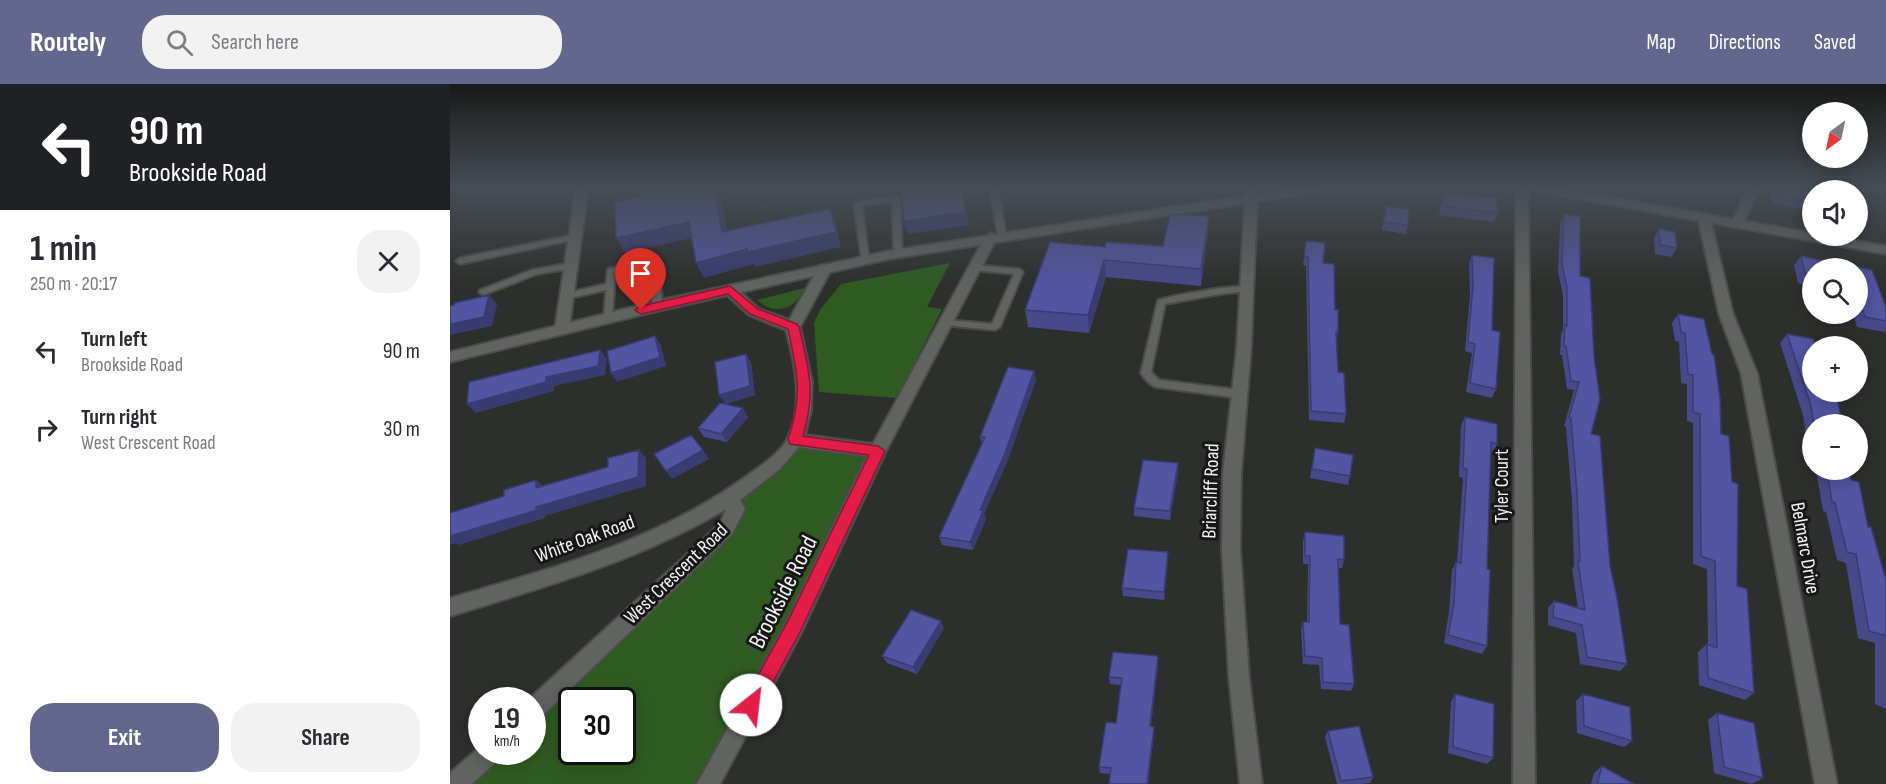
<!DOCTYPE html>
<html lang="en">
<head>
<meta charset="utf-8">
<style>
  body { margin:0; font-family:"Sofia Sans Condensed",sans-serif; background:#f2f2f3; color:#2b2b33; height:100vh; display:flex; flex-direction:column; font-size:22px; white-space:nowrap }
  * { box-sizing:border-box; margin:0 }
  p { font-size:20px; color:#7c7c81 }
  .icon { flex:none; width:33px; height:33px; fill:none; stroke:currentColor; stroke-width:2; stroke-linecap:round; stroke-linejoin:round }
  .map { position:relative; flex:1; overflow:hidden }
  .side { display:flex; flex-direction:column; background:#fff; width:450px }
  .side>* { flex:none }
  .guide { background:#202124; color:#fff; overflow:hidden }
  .needle { width:39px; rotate:213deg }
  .controls { position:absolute; left:1352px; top:18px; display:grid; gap:12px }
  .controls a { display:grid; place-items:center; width:66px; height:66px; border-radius:50%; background:#fff; box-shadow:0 3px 15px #0003; font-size:30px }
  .speed { position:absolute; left:18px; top:603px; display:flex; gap:12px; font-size:30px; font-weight:700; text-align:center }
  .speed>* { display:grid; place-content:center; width:78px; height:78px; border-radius:50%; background:#fff; box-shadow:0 3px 15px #0003; line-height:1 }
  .speed small { font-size:15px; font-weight:400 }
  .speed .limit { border:3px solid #111; border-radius:9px; background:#fff; color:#111 }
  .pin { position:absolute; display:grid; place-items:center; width:51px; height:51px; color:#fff; margin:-62px -26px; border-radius:50% 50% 50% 0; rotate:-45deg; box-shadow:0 0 6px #0007 }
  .pin .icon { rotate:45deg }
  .me { position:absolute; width:66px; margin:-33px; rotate:29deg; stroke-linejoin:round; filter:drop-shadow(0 0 4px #0008) }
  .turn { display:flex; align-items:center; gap:21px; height:126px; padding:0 30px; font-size:27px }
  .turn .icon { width:78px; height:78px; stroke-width:2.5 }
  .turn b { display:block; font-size:42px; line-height:51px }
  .round { display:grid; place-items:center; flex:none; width:63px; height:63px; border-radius:24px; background:#f2f2f3 }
  .headline { display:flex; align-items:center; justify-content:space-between; height:102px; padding:0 30px }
  h1 { font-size:36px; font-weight:700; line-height:45px }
  .primary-button { display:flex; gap:12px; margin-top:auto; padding:12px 30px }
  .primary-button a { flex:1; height:69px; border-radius:24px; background:#63678d; color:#fff; font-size:24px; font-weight:700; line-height:69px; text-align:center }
  .primary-button a+a { background:#f2f2f3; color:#2b2b33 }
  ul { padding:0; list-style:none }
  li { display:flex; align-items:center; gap:18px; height:78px; padding:0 30px }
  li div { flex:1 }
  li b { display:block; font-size:22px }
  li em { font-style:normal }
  header { display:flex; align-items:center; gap:36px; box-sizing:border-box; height:84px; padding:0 30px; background:#63678d; color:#fff }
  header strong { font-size:28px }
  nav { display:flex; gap:33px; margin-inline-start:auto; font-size:21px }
  .search { width:420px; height:54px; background:#f2f2f3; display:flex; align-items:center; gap:15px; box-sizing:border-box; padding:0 21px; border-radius:24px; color:#7c7c81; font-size:22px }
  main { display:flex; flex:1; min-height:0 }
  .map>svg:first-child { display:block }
  .green { fill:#2f5b22; fill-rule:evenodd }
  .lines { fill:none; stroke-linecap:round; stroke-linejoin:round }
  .service-casing { stroke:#4a4c4a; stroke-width:4 }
  .minor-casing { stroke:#4a4c4a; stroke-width:4 }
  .tertiary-casing { stroke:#4a4c4a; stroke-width:4 }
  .secondary-casing { stroke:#4a4c4a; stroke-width:4 }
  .service { fill:#616360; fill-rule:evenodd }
  .minor { fill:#616360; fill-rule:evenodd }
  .tertiary { fill:#616360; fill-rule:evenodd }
  .secondary { fill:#616360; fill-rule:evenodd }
  .wall { fill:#47498a }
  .shaded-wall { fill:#393c71 }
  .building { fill:#5255a1; stroke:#393c71; stroke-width:1.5 }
  .route { fill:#e11d48; stroke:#92132f; stroke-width:1.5 }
  .labels { text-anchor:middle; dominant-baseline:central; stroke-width:6; stroke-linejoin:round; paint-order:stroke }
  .street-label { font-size:20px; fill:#f3f4f3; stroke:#161716 }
  .near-street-label { font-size:24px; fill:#f3f4f3; stroke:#161716 }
</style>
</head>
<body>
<header>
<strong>Routely</strong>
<div class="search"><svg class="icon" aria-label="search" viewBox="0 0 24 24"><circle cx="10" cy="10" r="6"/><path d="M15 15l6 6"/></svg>Search here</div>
<nav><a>Map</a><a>Directions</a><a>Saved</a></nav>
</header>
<main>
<section class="side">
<div class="guide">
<div class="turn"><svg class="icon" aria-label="left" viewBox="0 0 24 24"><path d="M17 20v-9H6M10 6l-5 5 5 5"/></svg><div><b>90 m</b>Brookside Road</div></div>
</div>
<div class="headline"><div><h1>1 min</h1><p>250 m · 20:17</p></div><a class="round"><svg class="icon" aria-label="close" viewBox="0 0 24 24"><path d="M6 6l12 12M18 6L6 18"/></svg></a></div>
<ul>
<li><svg class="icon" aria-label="left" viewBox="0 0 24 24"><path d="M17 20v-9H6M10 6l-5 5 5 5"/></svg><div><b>Turn left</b><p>Brookside Road</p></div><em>90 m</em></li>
<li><svg class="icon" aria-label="right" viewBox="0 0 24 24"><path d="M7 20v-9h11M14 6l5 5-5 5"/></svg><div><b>Turn right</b><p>West Crescent Road</p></div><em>30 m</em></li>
</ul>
<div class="primary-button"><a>Exit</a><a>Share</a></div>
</section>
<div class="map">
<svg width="1436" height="700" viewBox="0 0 1436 700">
  <rect width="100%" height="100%" fill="#2d2f2c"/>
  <path class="green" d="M500 179 477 223 492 225 447 314 369 308 364 239 370 226 391 200Z
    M355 204C345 225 326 233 307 216Z
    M345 356 428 367 262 700H0L34 668H82L83 623 276 445 280 416ZM122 616H172V668H122Z"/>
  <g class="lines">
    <g class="service-casing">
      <path id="service" d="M540 104H548L556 152 555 154H552L548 152Z
        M446 112 450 114 452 169 448 172 444 169 442 117 412 122 419 176 415 179 412 178 404 120 408 118Z
        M124 151H127V155L10 180 6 177 10 174Z
        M205 173 209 176 212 222 210 224H204L202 222 201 180 165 189 162 236 159 237 154 234 156 206 116 215 112 212 113 210 156 200 158 185Z
        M120 179 123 180V184L87 190 33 211 29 208 30 206 82 186Z
        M526 181 569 185 573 188 550 243 545 246 493 241 491 239 493 237 496 236 542 240 564 190 523 186V182Z
        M797 202 801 205 800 207 770 210 715 220 701 288 709 296 789 306 793 307 794 310 793 313 789 314 706 303C700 301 694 294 691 289L708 216 724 212 770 204Z"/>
    </g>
    <g class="minor-casing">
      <path id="minor" d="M126 104H138L119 245 112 250 105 245Z
        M1066 104H1078L1085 700H1063Z
        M1298 104H1310L1291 143H1283L1281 140Z
        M1254 130 1260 134 1283 230 1307 289 1387 700H1365L1291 289 1269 230 1248 134Z
        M541 149 547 153 436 367 351 549 270 700H247L337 537 417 372 349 363 330 385 290 416 295 425 282 450 90 634 82 637V616H78L270 440 276 425C190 476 95 503 0 532V514C103 484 206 457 294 394 309 383 330 370 338 354 354 321 345 279 336 246L299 231 275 209 273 206 275 203H285L309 225 339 236 370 181H380L382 184 350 243 362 298 361 326 355 351 423 360 535 153Z
        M32 661V668H51L48 676 22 700H0V689Z"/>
    </g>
    <g class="tertiary-casing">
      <path id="tertiary" d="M793 104H805L807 114 801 263 791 390 790 465 799 594 812 700H790L779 594 772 465 773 390 787 263 795 114Z"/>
    </g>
    <g class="secondary-casing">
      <path id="secondary" d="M846 104H873L867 108 439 175 207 227 0 278V268L207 217 439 167Z
        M1083 104H1107L1362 149V152H1377L1436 162V170L1089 108Z"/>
    </g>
    <use href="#service" class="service"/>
    <use href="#minor" class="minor"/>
    <use href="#tertiary" class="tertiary"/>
    <use href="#secondary" class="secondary"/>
  </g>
  <path class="wall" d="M1253 104H1278L1274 112 1254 108Z
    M1319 104H1367L1362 106V127L1322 119Z
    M993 109 1048 129 1044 138 989 131 991 118Z
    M936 122 958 141 956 150 932 146 934 131Z
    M1114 130 1130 192 1141 350 1160 482 1177 580 1170 587 1130 580 1126 549 1098 541V524L1104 517 1128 524 1122 485 1124 482 1122 417 1116 343 1114 342 1124 306 1117 305 1112 271H1110L1111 250 1113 246V212L1108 187 1110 139Z
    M1209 145 1227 164 1221 173 1205 170 1204 154Z
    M758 149 751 202 656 193 639 249 578 243 575 226 655 163 713 162Z
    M856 157 873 179 885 226 888 248 886 257 888 288 896 330 894 339 859 336 856 182 853 181Z
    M1022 171 1042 246 1046 305 1042 314 1016 308 1022 269 1015 267 1020 212 1019 180Z
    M1351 172 1422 186 1436 223V246L1434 248 1407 243 1403 230H1407V184H1362V202L1348 199 1344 181Z
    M1228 230 1254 235 1271 350 1287 502 1304 609 1295 616 1249 601 1248 568 1257 560 1258 561 1257 485 1243 480V339L1237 337V300L1231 299 1229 258 1225 257 1222 239Z
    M1337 250 1392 340H1362V376L1359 375 1353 331 1330 259Z
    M296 270 301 279 305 311 275 320 298 333 277 358 254 353 248 344 275 320Z
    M586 296 557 378 534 430 536 435 523 466 492 461 489 453 532 360 530 353Z
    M1015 333 1047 360 1043 369 1041 368 1037 485V562L1032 570 994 559 999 528 1002 486 1006 478H1007L1013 394 1009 393 1011 342Z
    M865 364 900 392 898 401 860 394Z
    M728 379V388L720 436 684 432V424Z
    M1366 386H1400L1401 396 1418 443 1436 496V625L1425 620V559L1408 554 1396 479 1387 476 1376 428 1373 427Z
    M855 448 894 476 892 484H889L890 540 904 600 901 607 871 605 869 581 853 580 851 545 853 538H857L858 480H853V457Z
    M718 476 714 516 673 512 672 504Z
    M494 544 467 590 437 579 432 572Z
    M708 572V580L701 642 704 643V649L698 700H659L660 690 650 689 649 683 666 639 671 601 660 600 659 593Z
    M1005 610 1043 674 1037 680 998 669 1001 618Z
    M1133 610 1182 657 1174 663 1127 649 1126 617Z
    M1267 629 1313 694 1302 700 1264 689 1258 636Z
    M878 647 923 693 920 699 911 700H887L875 653Z
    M1152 682 1184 700H1141L1144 689Z"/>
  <path class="shaded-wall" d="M212 104H219L220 122 212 108Z
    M264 104H266L270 111 280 163 272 148Z
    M511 105 519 141 458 150 454 137Z
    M380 125 386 140 391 163 305 183 304 180 254 194 246 179Z
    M759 132 758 149 751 202V185Z
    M239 138 246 153 175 169 166 154Z
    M654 176 656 193 639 249 638 231Z
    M39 211 47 220 42 242 0 251V240Z
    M205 252 211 261 216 282 167 298 161 289Z
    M150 266 157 275 155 291 104 302V307L26 329 17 320Z
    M296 270 301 279 305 311 275 320 269 311Z
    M584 287 586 296 557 378 534 430 536 435 523 466 520 458 530 426Z
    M293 324 298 333 277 358 271 350Z
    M189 366 196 374V402L95 432V434L9 461 6 459 0 461V451L86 423Z
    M253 366 259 375 222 395 216 387Z
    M728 379V388L720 436V427Z
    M86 396 95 404H86Z
    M718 468V476L714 516V508Z
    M491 537 494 544 467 590 463 583Z
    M708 572V580L700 649V642Z
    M704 643V649L698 700H697Z"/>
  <path class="building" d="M189 104H212V108L231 104H264L272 148 380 125 386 148 297 168V165L246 179 239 138 166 154 165 118 189 113Z
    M465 104H495V108L511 105 516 128 454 137 451 106Z
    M1327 104H1367L1368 106H1362V117L1328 111Z
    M993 109 1047 114 1048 129 992 122Z
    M936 122 959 125 958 141 934 138Z
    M720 130 759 132 751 185 654 176 638 231 575 226 600 158 655 163 656 158 713 162Z
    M1114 130 1130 133V192L1140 194 1144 273 1150 315 1141 350 1150 352 1160 482 1167 514 1177 580 1137 573 1132 541 1103 533 1104 517 1135 526 1128 477H1130L1127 409 1121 334 1119 333 1129 298 1121 297 1116 262H1114L1115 241 1117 242V204L1112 179Z
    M1209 145 1225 148 1227 164 1210 161Z
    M856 157 875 159 873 179 884 180 885 226H888V248H886L888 288 894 289 896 330 861 327 858 173 854 172Z
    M1022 171 1044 174 1042 246 1050 248 1046 305 1020 299 1025 260 1018 258 1023 202Z
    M1351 172 1422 186 1436 223V237L1415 233 1407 211V184H1362V192L1355 190Z
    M39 211 34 233 0 240V222L4 221 5 219Z
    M1228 230 1254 235 1262 270 1264 271 1270 314 1271 350 1279 352 1282 398 1288 400 1287 502 1297 505 1304 609 1258 594 1257 560 1267 564 1265 477 1251 472 1250 330 1243 328V291L1238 290 1235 249 1231 248Z
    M1337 250 1363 255 1366 262H1362V308H1385L1388 318 1392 340H1364L1361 322Z
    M205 252 210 273 161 289 157 267Z
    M150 266 148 282 96 293V298L17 320 19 298Z
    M296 270 300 302 269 311 265 278Z
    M558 283 584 287 555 369 530 426 533 427 520 458 489 453 535 353H530Z
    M270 319 293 324 271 350 248 344Z
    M1015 333 1047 340V360L1041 358 1037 485 1040 486 1037 562 998 551 1004 520 1006 478 1011 479 1017 385 1013 384Z
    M241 351 253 366 216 387 204 370Z
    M865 364 903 371 900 392 862 385Z
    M189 366 188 393 86 423 87 426 0 452V429L54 412V406L86 396V404L158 383V374Z
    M693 376 728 379 720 427 684 424Z
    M1377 386H1400L1401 396 1409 398 1418 443H1421L1436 496V552L1419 547 1406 470 1397 468 1385 419 1382 418Z
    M855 448 894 452V476L888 475 890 540 899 541 904 600 873 598 872 574 855 572 853 538H859L860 472H855Z
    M678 465 718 468 714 508 672 504Z
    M461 526 491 537 463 583 432 572Z
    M663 568 708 572 700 642 704 643 697 700H659L661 684 649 683 656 638 666 639 672 594 659 593Z
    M1005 610 1044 620 1043 674 1003 663Z
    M1133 610 1180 623 1182 657 1134 642Z
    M1267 629 1304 639 1313 694 1274 683Z
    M909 642 923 693 891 697 878 647Z
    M1152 682 1184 700H1147Z"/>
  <linearGradient id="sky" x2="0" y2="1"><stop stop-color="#191a18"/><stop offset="0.51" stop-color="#464d56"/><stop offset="1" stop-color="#464d56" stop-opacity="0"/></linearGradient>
  <rect width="1436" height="202" fill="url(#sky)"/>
  <path class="route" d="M280 202 308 225 347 240 349 243C359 285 366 309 353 352L428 362 435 367 350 548 307 628 301 630 295 628 292 621 295 615 338 537 419 371 340 360 338 356C353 310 348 291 338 245L300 230 278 210 191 230 185 226 191 222Z"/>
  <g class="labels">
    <g class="street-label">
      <text transform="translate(1052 402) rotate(-90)">Tyler Court</text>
      <text transform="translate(761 407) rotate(-88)">Briarcliff Road</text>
      <text transform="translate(135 455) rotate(-20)">White Oak Road</text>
      <text transform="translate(1355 464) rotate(80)">Belmarc Drive</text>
      <text transform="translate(226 490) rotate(-44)">West Crescent Road</text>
    </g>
    <g class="near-street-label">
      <text transform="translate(333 508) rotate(-63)">Brookside Road</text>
    </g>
  </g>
</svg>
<div class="controls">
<a><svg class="needle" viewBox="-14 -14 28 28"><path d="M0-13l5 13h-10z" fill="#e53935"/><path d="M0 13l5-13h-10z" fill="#7c7c81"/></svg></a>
<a><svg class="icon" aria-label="sound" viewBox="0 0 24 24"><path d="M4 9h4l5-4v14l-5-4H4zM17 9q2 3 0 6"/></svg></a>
<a><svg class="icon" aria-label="search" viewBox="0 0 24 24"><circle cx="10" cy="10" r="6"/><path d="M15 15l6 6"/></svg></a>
<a>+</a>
<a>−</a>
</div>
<div class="speed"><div>19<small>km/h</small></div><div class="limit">30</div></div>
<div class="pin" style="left:191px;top:226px;background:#d93025"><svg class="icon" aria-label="arrive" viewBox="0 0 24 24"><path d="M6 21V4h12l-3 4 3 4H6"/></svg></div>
<svg class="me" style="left:301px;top:621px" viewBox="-20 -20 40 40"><circle r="19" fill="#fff"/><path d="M0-13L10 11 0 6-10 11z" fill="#e11d48"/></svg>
</div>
</main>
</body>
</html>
